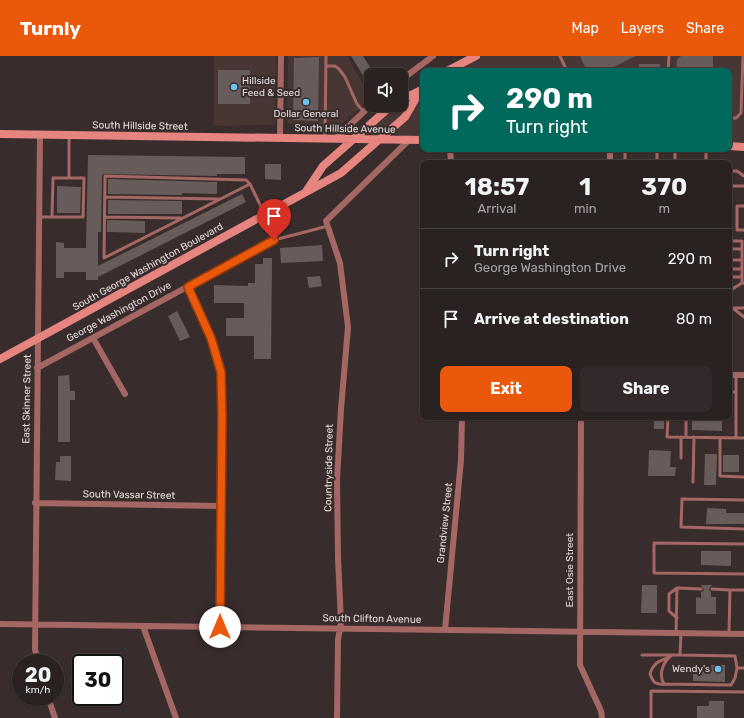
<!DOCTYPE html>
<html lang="en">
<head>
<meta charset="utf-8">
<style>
  body { margin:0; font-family:Rubik,sans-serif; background:#322a2a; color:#f1f3f6; height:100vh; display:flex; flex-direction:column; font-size:15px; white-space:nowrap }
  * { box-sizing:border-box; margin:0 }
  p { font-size:13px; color:#a5a4a5 }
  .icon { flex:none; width:22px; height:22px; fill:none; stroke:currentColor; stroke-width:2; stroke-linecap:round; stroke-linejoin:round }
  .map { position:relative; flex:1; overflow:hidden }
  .panel { position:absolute; left:420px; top:104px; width:312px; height:260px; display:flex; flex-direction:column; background:#2a2221; border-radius:8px; box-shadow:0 1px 3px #0004,0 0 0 1px #463f3f }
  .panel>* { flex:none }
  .hud { position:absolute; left:420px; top:12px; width:312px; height:84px; border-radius:8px; box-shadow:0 1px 3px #0004,0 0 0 1px #463f3f; background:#00695c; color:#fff; overflow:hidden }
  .tools { position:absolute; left:364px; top:12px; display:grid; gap:8px }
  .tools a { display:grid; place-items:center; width:44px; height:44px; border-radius:8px; background:#2a2221; box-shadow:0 1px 3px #0004,0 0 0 1px #463f3f; font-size:20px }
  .speed { position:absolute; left:12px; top:598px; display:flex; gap:8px; font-size:20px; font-weight:700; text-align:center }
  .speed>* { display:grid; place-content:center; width:52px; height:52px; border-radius:50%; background:#2a2221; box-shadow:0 1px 3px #0004,0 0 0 1px #463f3f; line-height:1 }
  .speed small { font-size:10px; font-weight:400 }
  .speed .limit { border:2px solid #111; border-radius:6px; background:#fff; color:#111 }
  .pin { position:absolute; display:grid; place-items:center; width:34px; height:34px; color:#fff; margin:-41px -17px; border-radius:50% 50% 50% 0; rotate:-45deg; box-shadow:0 0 4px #0007 }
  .pin .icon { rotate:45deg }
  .me { position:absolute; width:44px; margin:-22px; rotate:0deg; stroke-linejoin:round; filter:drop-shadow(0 0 3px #0008) }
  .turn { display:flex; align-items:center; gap:14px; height:84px; padding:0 20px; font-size:18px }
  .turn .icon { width:52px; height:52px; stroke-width:2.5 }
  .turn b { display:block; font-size:28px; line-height:34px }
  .eta { display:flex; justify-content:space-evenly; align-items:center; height:68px; text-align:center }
  .eta b { font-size:24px; font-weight:700; line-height:28px }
  .cta { display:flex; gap:8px; margin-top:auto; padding:8px 20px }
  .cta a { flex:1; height:46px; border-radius:8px; background:#ea580c; color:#fff; font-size:16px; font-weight:700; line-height:46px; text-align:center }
  .cta a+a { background:#322a2a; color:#f1f3f6 }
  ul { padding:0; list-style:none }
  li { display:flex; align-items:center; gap:12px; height:60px; padding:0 20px; border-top:1px solid #463f3f }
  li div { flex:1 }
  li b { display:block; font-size:15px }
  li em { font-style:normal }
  header { display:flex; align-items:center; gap:24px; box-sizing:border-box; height:56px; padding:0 20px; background:#ea580c; color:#fff }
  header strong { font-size:19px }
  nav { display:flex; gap:22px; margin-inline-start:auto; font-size:14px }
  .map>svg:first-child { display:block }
  .built { fill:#473634 }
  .building { fill:#685c5a }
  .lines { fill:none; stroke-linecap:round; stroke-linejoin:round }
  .lane { stroke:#a46763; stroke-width:3 }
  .street { stroke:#a46763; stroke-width:6 }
  .secondary { stroke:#e6857f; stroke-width:8 }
  .route-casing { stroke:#983908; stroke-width:10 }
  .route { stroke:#ea580c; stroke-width:7 }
  .poi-dot { fill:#6bc3f2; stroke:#382d2c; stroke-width:1.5 }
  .labels { text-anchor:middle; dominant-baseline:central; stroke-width:4; stroke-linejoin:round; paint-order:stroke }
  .poi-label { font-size:10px; fill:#e4dcdc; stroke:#382d2c; text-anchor:start }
  .street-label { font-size:10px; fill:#e4dcdc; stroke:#382d2c }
</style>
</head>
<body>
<header>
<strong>Turnly</strong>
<nav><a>Map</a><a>Layers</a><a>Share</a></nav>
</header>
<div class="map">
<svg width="744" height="662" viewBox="0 0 744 662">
  <rect width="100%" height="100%" fill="#382d2c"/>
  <path class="built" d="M214 0H276L275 66 274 69 214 70Z
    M288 0H347L371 42 341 69 337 70 289 68 287 65Z
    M476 0H744V90H729V15H447Z
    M423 32V84L355 82 392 49H401V44Z"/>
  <path class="building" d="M351 0H363L373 16 364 21Z
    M580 0H636L605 15H587Z
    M681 0H713V15H676L677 4Z
    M319 1 318 65 293 64 294 2Z
    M639 8H660V15H639Z
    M218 14H250V48H218Z
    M88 99 245 101V118H217V120L103 118 102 120 101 176H98V210L242 138 246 146 98 221V224H86V216H64V222H56V186L64 187V192H86Z
    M265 108H281V124L265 123Z
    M108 123 217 126V138L182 137V139L108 138Z
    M57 130 81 131 80 157H57Z
    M108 144 182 145V158H108Z
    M107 164 145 165V177L107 176Z
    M322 189 323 205 281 207 280 192Z
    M263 202H272L271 303H254V280H226V262H244V247H214V229L248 230V227H255V208H263Z
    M320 220 322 230 309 232 307 221Z
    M177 255 190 281 180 285 168 260Z
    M69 319 70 335H75V344H70V386H58V320Z
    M654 361H664V373H654Z
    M692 361H722V375L692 374Z
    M649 394 671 395 670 411H676L675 420H648Z
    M705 398H717L716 429H704Z
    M723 399H739V416H723Z
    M60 400H71V425L55 424 56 406H60Z
    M707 452 726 453V457H744V468H706Z
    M701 495H731V510L701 509Z
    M642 529H657V557H641Z
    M701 529H712L709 533 711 536V541H716V558H696V541L701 542V536L704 534Z
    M711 609H725V626L693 625V614H709V612H711Z
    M709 645H724V662H697V650H709Z"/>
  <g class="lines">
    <path class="lane" d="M560 0 567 15
      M326 10H335L339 13 345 21 357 48 364 56
      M668 15 669 0
      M729 62H736L741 57 743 0
      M325 81 326 0
      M625 107V93
      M657 107V93
      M675 107V93
      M706 107V93
      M729 115H737L744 120
      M250 128 104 202 105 120 246 124 250 128 264 157
      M729 130H744
      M105 141 219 143
      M744 150H737V174H744
      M40 161H83L84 122H69V79
      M52 161 53 122H69
      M105 161 181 162
      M274 184 328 170
      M729 185H742V204H729
      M729 193H742
      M742 204V227H744
      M729 213H742
      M729 221H742
      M729 235 742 227
      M729 249 744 261
      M734 252H744
      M729 336H736
      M668 361 667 381 744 382
      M686 381V361
      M720 382V420L744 421
      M736 382V319
      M681 402V381
      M693 426 694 381
      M744 444 682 443 681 471 744 473
      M744 488 654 487V517L744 518
      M712 533 730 534
      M677 562 669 555V538L677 532 701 533
      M676 577 677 532
      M681 577 680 599 735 600 737 612H744
      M729 577 730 534H744
      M642 599H680
      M672 599C663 606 658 618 664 628L731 629 735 622 737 612
      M664 628C655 629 653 626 650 618 653 608 658 605 668 602
      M651 662V635L744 636"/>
    <path class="street" d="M401 24 433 0
      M280 82 281 0
      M335 83 371 49
      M450 93 451 107
      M610 107V93
      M187 231 211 282 221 316 222 360 220 571
      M93 282 125 338
      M37 312 274 184
      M729 319H744
      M581 361 580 609 601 655 602 662
      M35 447 221 450
      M0 568 744 578
      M143 570 176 662
      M445 574 461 404 462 361
      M38 607 35 593 40 79
      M48 641 55 662
      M337 662 338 584 341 566 338 502 337 424 341 353 348 271 340 207 326 165 409 84"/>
    <path class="secondary" d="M447 15 476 0
      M401 44 419 35
      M0 78 423 84
      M729 90 744 91
      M307 134 323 110 392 49
      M0 303 341 117 405 61 420 35"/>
  </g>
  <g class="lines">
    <g class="route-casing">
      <path id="route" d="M220 571 222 360 221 316 211 282 188 231 274 184"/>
    </g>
    <use href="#route" class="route"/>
  </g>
  <g class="poi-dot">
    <circle cx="234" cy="31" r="4"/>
    <circle cx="306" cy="46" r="4"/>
    <circle cx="718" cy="613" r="4"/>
  </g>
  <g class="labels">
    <g class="poi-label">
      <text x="242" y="25">Hillside<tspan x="242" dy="12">Feed &amp; Seed</tspan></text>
      <text x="306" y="58" text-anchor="middle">Dollar General</text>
      <text x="710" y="613" text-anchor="end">Wendy's</text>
    </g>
    <g class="street-label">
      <text transform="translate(140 70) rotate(1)">South Hillside Street</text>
      <text transform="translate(345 73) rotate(1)">South Hillside Avenue</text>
      <text transform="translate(148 211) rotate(-29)">South George Washington Boulevard</text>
      <text transform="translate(119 256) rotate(-28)">George Washington Drive</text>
      <text transform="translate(27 343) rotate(-89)">East Skinner Street</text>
      <text transform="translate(329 412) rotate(-89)">Countryside Street</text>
      <text transform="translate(129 439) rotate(1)">South Vassar Street</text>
      <text transform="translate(445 467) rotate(-84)">Grandview Street</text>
      <text transform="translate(570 514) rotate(-90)">East Osie Street</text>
      <text transform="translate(372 563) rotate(1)">South Clifton Avenue</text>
    </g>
  </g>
</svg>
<div class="tools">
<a><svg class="icon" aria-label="sound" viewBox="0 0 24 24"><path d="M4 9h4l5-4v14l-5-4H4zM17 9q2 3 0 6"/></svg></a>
</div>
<div class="speed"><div>20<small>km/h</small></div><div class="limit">30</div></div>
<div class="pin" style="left:274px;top:184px;background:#d93025"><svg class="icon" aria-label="arrive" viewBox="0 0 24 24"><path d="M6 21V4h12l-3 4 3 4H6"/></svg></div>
<svg class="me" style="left:220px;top:571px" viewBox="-20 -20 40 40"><circle r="19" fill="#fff"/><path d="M0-13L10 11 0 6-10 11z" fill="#ea580c"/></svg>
<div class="hud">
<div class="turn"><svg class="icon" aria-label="right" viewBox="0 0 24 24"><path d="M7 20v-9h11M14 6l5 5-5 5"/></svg><div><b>290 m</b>Turn right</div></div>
</div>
<section class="panel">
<div class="eta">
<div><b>18:57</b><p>Arrival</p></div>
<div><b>1</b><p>min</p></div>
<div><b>370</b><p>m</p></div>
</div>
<ul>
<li><svg class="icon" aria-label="right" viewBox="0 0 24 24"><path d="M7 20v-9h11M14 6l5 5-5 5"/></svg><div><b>Turn right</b><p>George Washington Drive</p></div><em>290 m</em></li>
<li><svg class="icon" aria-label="arrive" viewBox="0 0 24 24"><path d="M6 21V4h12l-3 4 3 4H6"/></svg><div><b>Arrive at destination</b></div><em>80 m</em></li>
</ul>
<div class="cta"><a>Exit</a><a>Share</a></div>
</section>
</div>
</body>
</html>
